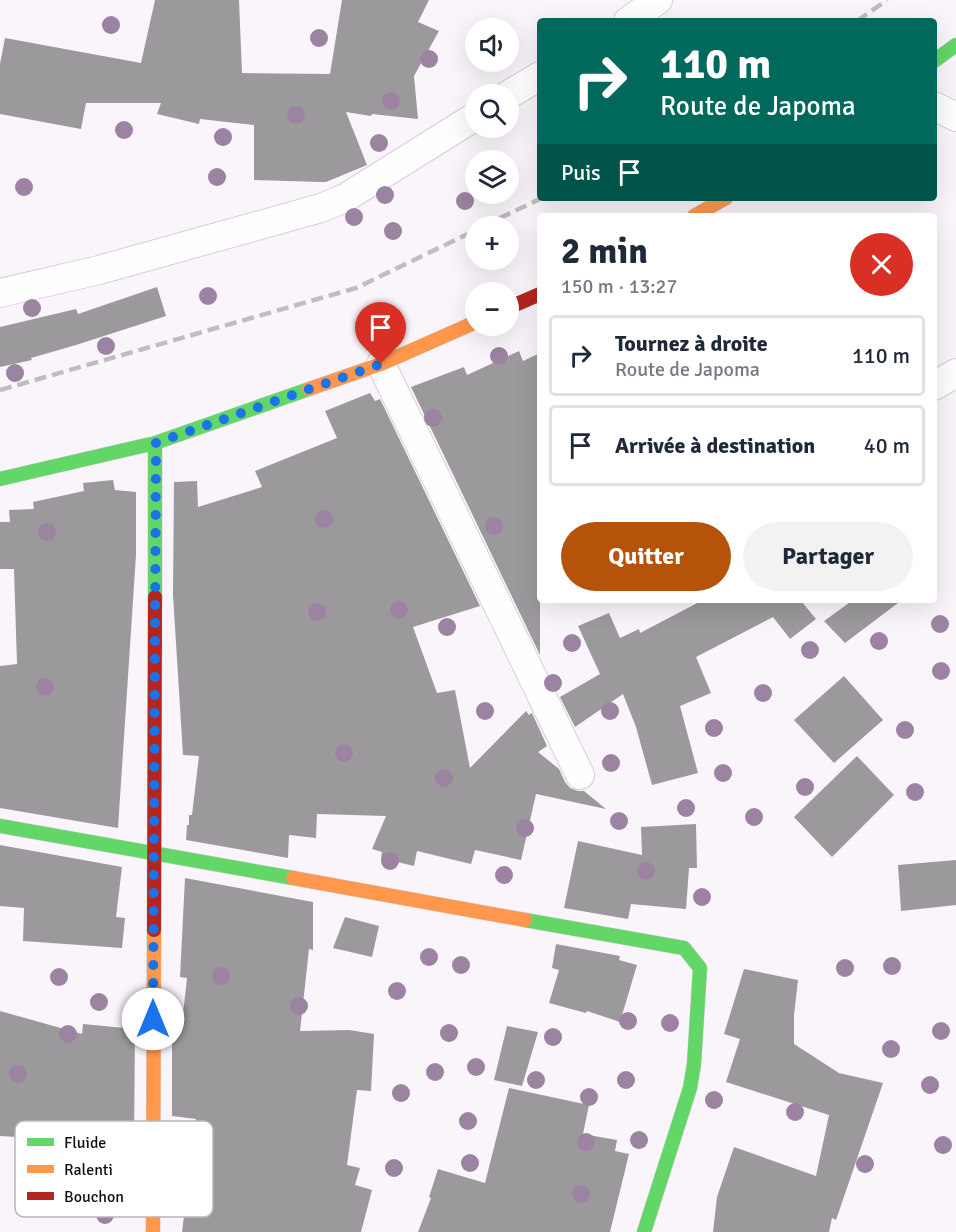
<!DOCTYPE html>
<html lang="fr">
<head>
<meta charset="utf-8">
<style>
  body { margin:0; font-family:Signika,sans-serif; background:#f2f2f3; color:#1f2937; height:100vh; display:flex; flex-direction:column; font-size:22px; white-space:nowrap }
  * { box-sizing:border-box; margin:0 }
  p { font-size:20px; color:#747a83 }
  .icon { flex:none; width:33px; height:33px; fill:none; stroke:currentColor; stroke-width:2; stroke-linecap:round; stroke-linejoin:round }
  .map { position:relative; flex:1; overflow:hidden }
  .panel { position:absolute; left:537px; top:213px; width:400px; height:390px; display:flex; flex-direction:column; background:#fff; border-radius:6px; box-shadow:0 6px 24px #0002 }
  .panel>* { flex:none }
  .top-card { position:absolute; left:537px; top:18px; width:400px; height:183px; border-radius:6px; box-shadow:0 6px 24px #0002; background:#00695c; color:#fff; overflow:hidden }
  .buttons { position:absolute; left:465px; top:18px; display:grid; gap:12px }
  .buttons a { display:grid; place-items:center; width:54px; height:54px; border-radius:50%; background:#fff; box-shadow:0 6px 24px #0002; font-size:30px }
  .pin { position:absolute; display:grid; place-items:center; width:51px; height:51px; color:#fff; margin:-62px -26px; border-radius:50% 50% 50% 0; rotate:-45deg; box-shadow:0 0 6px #0007 }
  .pin .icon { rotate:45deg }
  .me { position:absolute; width:66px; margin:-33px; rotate:0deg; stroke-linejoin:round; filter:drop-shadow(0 0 4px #0008) }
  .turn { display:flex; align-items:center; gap:21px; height:126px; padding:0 24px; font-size:27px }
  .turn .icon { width:78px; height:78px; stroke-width:2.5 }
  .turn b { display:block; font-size:42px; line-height:51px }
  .then { display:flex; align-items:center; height:57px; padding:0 24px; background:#0003; gap:12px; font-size:22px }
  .round { display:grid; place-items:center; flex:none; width:63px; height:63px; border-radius:32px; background:#f2f2f3 }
  .overview { display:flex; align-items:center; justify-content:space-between; height:102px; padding:0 24px }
  h1 { font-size:36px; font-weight:700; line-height:45px }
  .button { display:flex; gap:12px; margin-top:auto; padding:12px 24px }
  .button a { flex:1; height:69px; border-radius:36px; background:#b45309; color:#fff; font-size:24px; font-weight:700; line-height:69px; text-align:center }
  .button a+a { background:#f2f2f3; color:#1f2937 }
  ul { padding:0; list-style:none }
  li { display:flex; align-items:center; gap:18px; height:81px; margin:0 12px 9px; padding:0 12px; border:3px solid #e0e1e3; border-radius:6px }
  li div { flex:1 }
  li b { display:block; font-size:22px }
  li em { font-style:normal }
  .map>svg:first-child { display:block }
  .building { fill:#9c999d }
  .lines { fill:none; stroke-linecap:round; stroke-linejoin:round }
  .street-casing { stroke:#d5d0d6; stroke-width:30 }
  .fast-casing { stroke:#d5d0d6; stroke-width:15 }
  .slow-casing { stroke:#d5d0d6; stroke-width:15 }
  .jam-casing { stroke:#d5d0d6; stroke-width:15 }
  .street { stroke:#fefefe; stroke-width:28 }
  .fast { stroke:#63d668; stroke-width:14 }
  .slow { stroke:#ff974d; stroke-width:14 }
  .jam { stroke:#b3261e; stroke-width:14 }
  .rail { stroke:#bebebf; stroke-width:4.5; stroke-dasharray:12 6; stroke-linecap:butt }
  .tree { fill:#9c83a1 }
  .route { stroke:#1a73e8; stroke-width:10; stroke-dasharray:0 18 }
  .key { fill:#fff; stroke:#b8b7b8; stroke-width:1.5 }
  .key-label { font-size:16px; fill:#120e12 }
</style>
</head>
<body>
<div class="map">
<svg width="956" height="1232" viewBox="0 0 956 1232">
  <rect width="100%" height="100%" fill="#faf5fb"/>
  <path class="building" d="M155 0H239L242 73 330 74 342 0H429L418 22 439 31 414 76 418 119 372 114 371 116 346 112 367 165 326 182H320L254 180V125L200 119 199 124 157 114 161 103H86L81 129 0 114V64L5 38 141 63Z
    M157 287 166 316 76 345 31 358 32 360 0 367V327L76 309 78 314Z
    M519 351 523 361 540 353V655L411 387 464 367 467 375Z
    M370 393 375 401 380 399 480 606 413 627 437 693 455 690 470 768 526 711 529 715 532 713 547 746 538 752 559 769 565 782 570 788 578 791H584L606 809 536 794 521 860 475 850 471 864 417 851 414 866 381 858 382 852 372 849 386 816 317 814 316 838 289 835 288 858 186 840 187 825H189V815H192L199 756 183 755 173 595 174 482 197 481 198 507 262 487 255 471 337 438 325 411Z
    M113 480 115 490 136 492V555L118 828 0 808V666L17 664 14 569H0V522H10L9 510 34 509 33 502 84 491 83 483Z
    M703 600H805L802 602 816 619 790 639 773 617 696 657 711 693 680 706 698 773 652 785 636 727 623 694 575 727 560 697 600 674 578 626 609 613 620 638 639 629 640 633Z
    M853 600H902L845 643 824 621Z
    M844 676 883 720 834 763 794 720Z
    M857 756 894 795 832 857 794 817Z
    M696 824 697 868H689L686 909 631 904 628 919 564 908 578 841 642 855 641 827Z
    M0 845 122 867 116 917 125 918 122 948 23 941 24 908 0 906Z
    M956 860V905L901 911 898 865Z
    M185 878 313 902V950L309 949 300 1031 349 1030 374 1034 371 1091 357 1090 347 1165 360 1168 355 1185 372 1190 361 1232H182L196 1119 172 1116V1032H181L187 978 180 977Z
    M345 917 379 926 372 957 333 948Z
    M556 944 620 956 619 960 637 965 620 1022 587 1011 586 1013 549 1003 559 970 552 968Z
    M744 969 798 980 794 1015V1044L839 1073 883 1083 836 1220 832 1218 829 1232H713L717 1197 734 1147 816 1176 829 1115 726 1082 740 1039 724 1034Z
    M0 1011 82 1034 83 1024 135 1029 134 1144 0 1136Z
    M507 1026 538 1032 522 1086 494 1080Z
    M509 1088 589 1105 583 1134 617 1140 615 1151 629 1154 610 1232H418L431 1198 429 1197 438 1169 485 1183Z"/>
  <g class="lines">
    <g class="street-casing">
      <path id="street" d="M628 21 658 0
        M508 95 540 76
        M934 106 956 117
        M0 293 99 270 321 208 345 198 476 116
        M381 364 580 775
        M934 386 956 373"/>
    </g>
    <g class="fast-casing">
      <path id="fast" d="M934 61 956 45
        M0 479 155 443 309 389
        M155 597V443
        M0 826 293 878
        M525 920 684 948 700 968 694 1064 690 1088 644 1232"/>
    </g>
    <g class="slow-casing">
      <path id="slow" d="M694 216 726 198
        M309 389 381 364 476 322
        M293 878 525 920
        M153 1232 154 930"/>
    </g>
    <g class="jam-casing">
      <path id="jam" d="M508 308 540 294
        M154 930 155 597"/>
    </g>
    <use href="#street" class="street"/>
    <use href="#fast" class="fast"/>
    <use href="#slow" class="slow"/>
    <use href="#jam" class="jam"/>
    <path class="rail" d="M857 21 887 0
      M483 226 542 198
      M0 390 356 288 476 230"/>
  </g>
  <g class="tree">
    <circle cx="111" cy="25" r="9"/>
    <circle cx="319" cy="38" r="9"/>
    <circle cx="429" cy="59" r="9"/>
    <circle cx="391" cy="101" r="9"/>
    <circle cx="296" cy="115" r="9"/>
    <circle cx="124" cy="130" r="9"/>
    <circle cx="223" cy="137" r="9"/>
    <circle cx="379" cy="143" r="9"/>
    <circle cx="217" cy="177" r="9"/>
    <circle cx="24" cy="187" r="9"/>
    <circle cx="385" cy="195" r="9"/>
    <circle cx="465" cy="201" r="9"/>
    <circle cx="354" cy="217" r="9"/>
    <circle cx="393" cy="231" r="9"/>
    <circle cx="208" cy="296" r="9"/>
    <circle cx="32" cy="308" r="9"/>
    <circle cx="106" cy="346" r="9"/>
    <circle cx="499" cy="356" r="9"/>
    <circle cx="15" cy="373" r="9"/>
    <circle cx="433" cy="418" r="9"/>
    <circle cx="324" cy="519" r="9"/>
    <circle cx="494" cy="526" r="9"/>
    <circle cx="47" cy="532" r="9"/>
    <circle cx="399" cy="610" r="9"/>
    <circle cx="317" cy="612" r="9"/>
    <circle cx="940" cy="624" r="9"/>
    <circle cx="447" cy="627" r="9"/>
    <circle cx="879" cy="641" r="9"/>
    <circle cx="572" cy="643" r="9"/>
    <circle cx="810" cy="650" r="9"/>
    <circle cx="941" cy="671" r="9"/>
    <circle cx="553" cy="683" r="9"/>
    <circle cx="45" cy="687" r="9"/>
    <circle cx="763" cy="693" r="9"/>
    <circle cx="485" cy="711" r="9"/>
    <circle cx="610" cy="711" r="9"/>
    <circle cx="714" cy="728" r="9"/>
    <circle cx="905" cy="730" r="9"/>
    <circle cx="344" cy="753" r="9"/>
    <circle cx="611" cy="763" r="9"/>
    <circle cx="723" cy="773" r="9"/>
    <circle cx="444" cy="778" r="9"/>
    <circle cx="805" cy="787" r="9"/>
    <circle cx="915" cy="792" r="9"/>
    <circle cx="686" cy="808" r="9"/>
    <circle cx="754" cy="817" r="9"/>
    <circle cx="619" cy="821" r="9"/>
    <circle cx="525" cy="828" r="9"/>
    <circle cx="390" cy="861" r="9"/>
    <circle cx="646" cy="871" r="9"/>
    <circle cx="504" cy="875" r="9"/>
    <circle cx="702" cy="897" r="9"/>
    <circle cx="429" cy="957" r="9"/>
    <circle cx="461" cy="965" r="9"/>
    <circle cx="892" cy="966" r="9"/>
    <circle cx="845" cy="968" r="9"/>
    <circle cx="221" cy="976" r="9"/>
    <circle cx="59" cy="977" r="9"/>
    <circle cx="397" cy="991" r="9"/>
    <circle cx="99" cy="1002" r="9"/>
    <circle cx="299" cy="1006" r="9"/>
    <circle cx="628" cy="1021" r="9"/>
    <circle cx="670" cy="1023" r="9"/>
    <circle cx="941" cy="1031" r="9"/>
    <circle cx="449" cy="1033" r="9"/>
    <circle cx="68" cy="1034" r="9"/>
    <circle cx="553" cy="1037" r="9"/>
    <circle cx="891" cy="1049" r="9"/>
    <circle cx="476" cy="1067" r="9"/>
    <circle cx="435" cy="1072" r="9"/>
    <circle cx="18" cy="1074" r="9"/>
    <circle cx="536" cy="1080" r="9"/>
    <circle cx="626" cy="1080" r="9"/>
    <circle cx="930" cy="1085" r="9"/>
    <circle cx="401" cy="1093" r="9"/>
    <circle cx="589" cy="1097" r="9"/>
    <circle cx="714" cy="1100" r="9"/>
    <circle cx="795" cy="1112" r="9"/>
    <circle cx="468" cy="1121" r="9"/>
    <circle cx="639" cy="1140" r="9"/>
    <circle cx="586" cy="1142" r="9"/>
    <circle cx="943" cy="1145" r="9"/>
    <circle cx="470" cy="1163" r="9"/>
    <circle cx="865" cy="1164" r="9"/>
    <circle cx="394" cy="1168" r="9"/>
    <circle cx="581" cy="1194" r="9"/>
    <circle cx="105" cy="1215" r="9"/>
  </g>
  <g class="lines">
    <path class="route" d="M153 1019 156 443 381 364"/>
  </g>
  <rect x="15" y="1121" width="198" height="96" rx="9" class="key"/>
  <rect x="27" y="1138" width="27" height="8" fill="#63d668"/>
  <rect x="27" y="1165" width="27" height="8" fill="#ff974d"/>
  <rect x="27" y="1192" width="27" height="8" fill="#b3261e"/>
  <g class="key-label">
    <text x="64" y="1148">Fluide</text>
    <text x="64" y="1175">Ralenti</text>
    <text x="64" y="1202">Bouchon</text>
  </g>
</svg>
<div class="buttons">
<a><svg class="icon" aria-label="sound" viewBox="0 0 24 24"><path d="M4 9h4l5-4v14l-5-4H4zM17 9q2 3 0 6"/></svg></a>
<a><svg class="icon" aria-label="search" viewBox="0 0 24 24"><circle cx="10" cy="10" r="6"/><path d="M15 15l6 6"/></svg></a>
<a><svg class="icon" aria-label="layers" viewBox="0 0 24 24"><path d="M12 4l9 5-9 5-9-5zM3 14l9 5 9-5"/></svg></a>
<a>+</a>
<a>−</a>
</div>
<div class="pin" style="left:381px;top:364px;background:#d93025"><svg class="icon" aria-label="arrive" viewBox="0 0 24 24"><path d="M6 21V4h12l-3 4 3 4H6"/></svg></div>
<svg class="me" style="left:153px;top:1019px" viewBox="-20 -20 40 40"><circle r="19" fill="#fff"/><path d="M0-13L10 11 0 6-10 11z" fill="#1a73e8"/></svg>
<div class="top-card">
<div class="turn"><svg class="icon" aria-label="right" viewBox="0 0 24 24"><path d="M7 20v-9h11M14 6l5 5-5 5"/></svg><div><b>110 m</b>Route de Japoma</div></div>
<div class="then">Puis<svg class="icon" aria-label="arrive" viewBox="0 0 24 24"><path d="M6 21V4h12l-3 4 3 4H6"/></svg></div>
</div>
<section class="panel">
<div class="overview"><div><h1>2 min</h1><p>150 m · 13:27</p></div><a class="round" style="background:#d93025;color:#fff"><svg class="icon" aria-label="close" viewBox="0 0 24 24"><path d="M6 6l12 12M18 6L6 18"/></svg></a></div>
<ul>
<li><svg class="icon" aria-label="right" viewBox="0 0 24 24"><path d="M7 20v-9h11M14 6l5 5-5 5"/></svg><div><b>Tournez à droite</b><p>Route de Japoma</p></div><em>110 m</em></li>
<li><svg class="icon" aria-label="arrive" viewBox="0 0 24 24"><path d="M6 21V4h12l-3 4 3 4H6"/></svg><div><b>Arrivée à destination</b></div><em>40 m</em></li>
</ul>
<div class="button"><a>Quitter</a><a>Partager</a></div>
</section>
</div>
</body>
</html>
